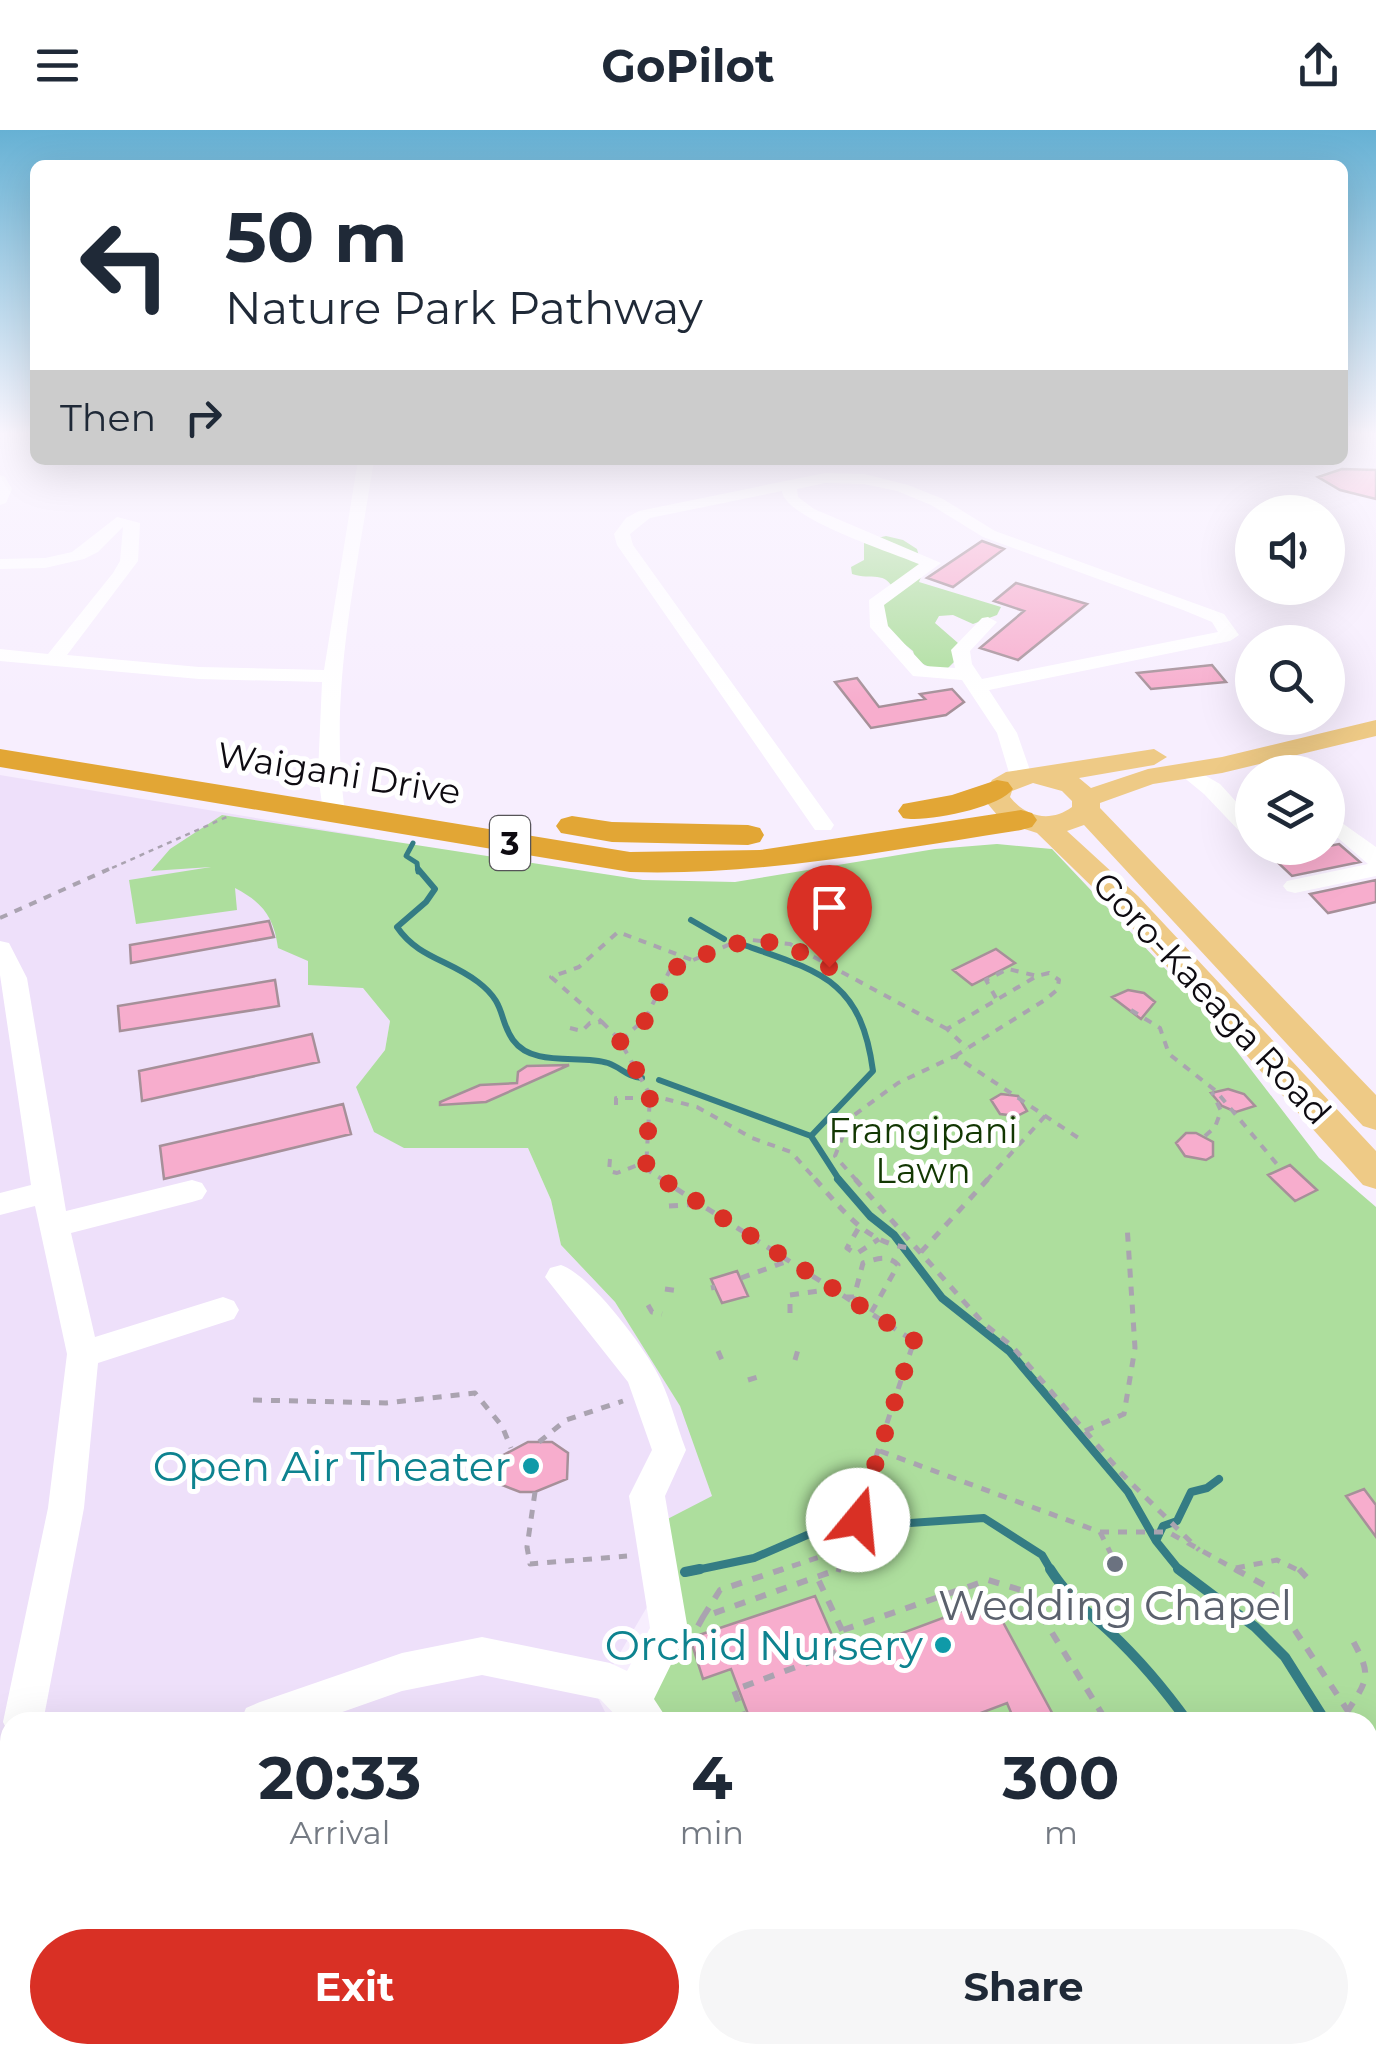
<!DOCTYPE html>
<html lang="en">
<head>
<meta charset="utf-8">
<style>
  body { margin:0; font-family:Montserrat,sans-serif; background:#f6f6f7; color:#1f2937; height:100vh; display:flex; flex-direction:column; font-size:38px; white-space:nowrap }
  * { box-sizing:border-box; margin:0 }
  p { font-size:32px; color:#747a83 }
  .icon { flex:none; width:55px; height:55px; fill:none; stroke:currentColor; stroke-width:2; stroke-linecap:round; stroke-linejoin:round }
  .map { position:relative; flex:1; overflow:hidden }
  .drawer { position:absolute; left:0px; top:1582px; width:1378px; height:352px; display:flex; flex-direction:column; background:#fff; border-radius:30px 30px 0 0; box-shadow:0 10px 40px #0002 }
  .drawer>* { flex:none }
  .banner { position:absolute; left:30px; top:30px; width:1318px; height:305px; border-radius:15px; box-shadow:0 10px 40px #0002; background:#fff; color:#1f2937; overflow:hidden }
  .buttons { position:absolute; left:1235px; top:365px; display:grid; gap:20px }
  .buttons a { display:grid; place-items:center; width:110px; height:110px; border-radius:50%; background:#fff; box-shadow:0 10px 40px #0002; font-size:50px }
  .pin { position:absolute; display:grid; place-items:center; width:85px; height:85px; color:#fff; margin:-102px -42px; border-radius:50% 50% 50% 0; rotate:-45deg; box-shadow:0 0 10px #0007 }
  .pin .icon { rotate:45deg }
  .me { position:absolute; width:110px; margin:-55px; rotate:17deg; stroke-linejoin:round; filter:drop-shadow(0 0 8px #0008) }
  .turn { display:flex; align-items:center; gap:35px; height:210px; padding:0 30px; font-size:45px }
  .turn .icon { width:130px; height:130px; stroke-width:2.5 }
  .turn b { display:block; font-size:70px; line-height:85px }
  .then { display:flex; align-items:center; height:95px; padding:0 30px; background:#0003; gap:20px; font-size:38px }
  .eta { display:flex; justify-content:space-evenly; align-items:center; height:170px; text-align:center }
  .eta b { font-size:60px; font-weight:700; line-height:70px }
  .button { display:flex; gap:20px; margin-top:auto; padding:20px 30px }
  .button a { flex:1; height:115px; border-radius:60px; background:#d93025; color:#fff; font-size:40px; font-weight:700; line-height:115px; text-align:center }
  .button a+a { background:#f6f6f7; color:#1f2937 }
  header { display:flex; justify-content:space-between; align-items:center; height:130px; padding:0 30px; background:#fff; font-size:45px; font-weight:700 }
  .map>svg:first-child { display:block }
  .built { fill:#eee0fa }
  .green { fill:#adde9d }
  .lines { fill:none; stroke-linecap:round; stroke-linejoin:round }
  .stream-far3 { stroke:#347c84; stroke-width:5 }
  .stream-far2 { stroke:#347c84; stroke-width:6 }
  .stream-far1 { stroke:#347c84; stroke-width:8 }
  .stream { stroke:#347c84; stroke-width:10 }
  .building { fill:#f7adcd; stroke:#a69099; stroke-width:2.5 }
  .path-far3 { stroke:#aaa3b0; stroke-width:2.5; stroke-dasharray:5 5; stroke-linecap:butt }
  .path-far2 { stroke:#aaa3b0; stroke-width:4; stroke-dasharray:8 8; stroke-linecap:butt }
  .path-far1 { stroke:#aaa3b0; stroke-width:5; stroke-dasharray:9 9; stroke-linecap:butt }
  .path { stroke:#aaa3b0; stroke-width:6; stroke-dasharray:11 11; stroke-linecap:butt }
  .minor { fill:#fff; fill-rule:evenodd }
  .major { fill:#eeca86; fill-rule:evenodd }
  .highway { fill:#e2a635; fill-rule:evenodd }
  .route { stroke:#d93025; stroke-width:18; stroke-dasharray:0 32.4 }
  .culture-dot { fill:#0f9aa8; stroke:#fff; stroke-width:4 }
  .worship-dot { fill:#6b7280; stroke:#fff; stroke-width:4 }
  .labels { text-anchor:middle; dominant-baseline:central; stroke-width:10; stroke-linejoin:round; paint-order:stroke }
  .shield { fill:#fff; stroke:#565458; stroke-width:2.5 }
  .shield-label { font-size:32px; font-weight:bold; fill:#0e0b11 }
  .street-label { font-size:35px; fill:#0e0b11; stroke:#fff }
  .park-label { font-size:35px; fill:#123702; stroke:#fff }
  .near-culture-label { font-size:42px; fill:#0d838f; stroke:#fff; text-anchor:end }
  .near-worship-label { font-size:42px; fill:#5b616d; stroke:#fff }
</style>
</head>
<body>
<header><svg class="icon" aria-label="menu" viewBox="0 0 24 24"><path d="M4 6h16M4 12h16M4 18h16"/></svg>GoPilot<svg class="icon" aria-label="share" viewBox="0 0 24 24"><path d="M12 15V3M7 8l5-5 5 5M5 13v7h14v-7"/></svg></header>
<div class="map">
<svg width="1376" height="1933" viewBox="0 0 1376 1933">
  <rect width="100%" height="100%" fill="#f7eefe"/>
  <path class="built" d="M0 645 375 708 363 858 390 891 385 920 356 957 528 1018 551 1070 561 1115 615 1172 684 1282 712 1366 596 1564 610 1592H10V1925H727L729 1933H0Z"/>
  <path class="green" d="M886 406 903 410 917 419 923 442 919 452 1001 477 997 485 973 494 953 485 939 486 935 493 958 513 955 531 947 539 932 538 916 531 913 521 887 500 870 472 895 462C885 439 872 451 852 444L851 437 864 430V411Z
    M222 685 643 750 735 752 935 719 997 714 1052 719 1209 885 1319 1028 1376 1077V1933H729L727 1925H1368V1592H619L674 1487 652 1397 712 1366 680 1276 615 1172 561 1115 551 1070 528 1018H404L374 1002 356 957 385 920 390 891 363 858 308 855V831L278 818C274 787 262 772 235 758L237 780 136 794 129 750 211 737 151 741 170 719Z"/>
  <g class="lines">
    <path class="stream-far3" d="M413 713 406 726 417 733 418 742"/>
    <path class="stream-far2" d="M418 739 435 759 426 772 397 797C418 828 450 830 478 852 507 874 498 889 513 910 533 938 580 924 608 933 622 938 627 947 642 948
      M691 790 724 809
      M744 815C822 842 861 851 873 941L811 1006
      M659 950 811 1006 840 1051"/>
    <path class="stream-far1" d="M838 1049 870 1086 894 1105 942 1168 1009 1221 1128 1362 1156 1411
      M687 1442 754 1428 821 1399 984 1388 1042 1425 1052 1442
      M1181 1442 1156 1411 1163 1396 1177 1391 1191 1362 1207 1358 1219 1349"/>
    <path class="stream" d="M1050 1439C1067 1466 1087 1481 1110 1502 1139 1529 1165 1560 1188 1592
      M1178 1439 1255 1497 1285 1527 1326 1592
      M685 1442 700 1439
      M1368 1666 1376 1681
      M1368 1771 1376 1775"/>
  </g>
  <path class="building" d="M1342 339 1376 340V369L1340 360 1318 347Z
    M982 411 1004 419 953 457 927 448Z
    M1016 453 1087 474 1018 530 980 518 1024 481 994 471Z
    M1212 535 1226 552 1151 559 1137 543Z
    M857 548 879 577 925 569 920 564 952 559 964 572 946 585 871 598 835 552Z
    M1339 714 1360 732 1292 746 1272 727Z
    M1376 750V772L1328 783 1310 764Z
    M269 791 274 807 131 833 130 815Z
    M996 819 1015 833 972 855 953 840Z
    M275 850 279 876 120 901 118 876Z
    M1128 860 1144 863 1155 872 1141 889 1112 867Z
    M312 904 319 932 142 971 139 941Z
    M569 935 486 972 440 975V972L480 955 517 953 518 942 527 936Z
    M1228 959 1244 964 1255 976 1236 982 1222 976 1211 963Z
    M1001 964 1018 966 1027 981 1017 986 1000 984 991 970Z
    M343 974 351 1004 164 1049 160 1016Z
    M1186 1003H1196L1213 1012V1026L1206 1030 1185 1026 1176 1013Z
    M1290 1035 1317 1060 1295 1071 1268 1045Z
    M737 1141 748 1166 722 1173 711 1149Z
    M528 1312H552L568 1323 567 1349 535 1362H520L497 1353 492 1342 494 1330Z
    M1364 1359 1376 1375V1407L1346 1366Z
    M815 1466 841 1526 991 1470 1057 1592H1015L1007 1573 957 1592H751L731 1539 703 1549 690 1508Z"/>
  <g class="lines">
    <path class="path-far3" d="M103 742 229 686"/>
    <path class="path-far2" d="M0 788 109 739
      M996 868 986 850 1008 839 1037 846
      M1131 880 1160 898 1169 924 1216 961 1281 1039
      M602 892 620 910
      M570 898 582 901 590 893 602 892 551 847 579 837 618 802 692 830
      M955 926 1045 870 1057 860 1059 850 1049 843 1037 846 947 899 967 918
      M650 965 697 977 752 1008 791 1022 817 1051
      M616 975V968H650
      M1205 1006 1215 997 1221 981 1212 962
      M610 1029 609 1041 617 1043 638 1035 646 1039
      M665 1051 646 1039 650 965 620 911 645 889 670 840 742 809 790 814 947 899
      M857 1051 835 1026 850 988 898 953 955 926 1080 1009
      M986 1051 1046 985"/>
    <path class="path-far1" d="M661 1049 914 1211 838 1442
      M815 1049C843 1080 867 1115 912 1118
      M855 1049 983 1193 1012 1216 1123 1345 1199 1420
      M669 1076 699 1074
      M858 1099 847 1118 856 1124 879 1109
      M921 1122 988 1049
      M741 1148 788 1131
      M711 1158 715 1157
      M665 1159 679 1161
      M846 1167H854L863 1133C876 1129 888 1124 898 1135L871 1183
      M648 1175 652 1182 662 1184
      M790 1183V1165L834 1159
      M718 1221 725 1237
      M795 1230 799 1216
      M748 1250 764 1245
      M253 1270 386 1273 475 1263 502 1296 511 1318
      M1085 1301 1124 1284 1135 1218 1127 1095
      M539 1312 566 1290 623 1271
      M880 1321 1100 1402 1120 1442
      M535 1362 527 1417 530 1434 627 1426
      M1100 1402H1168L1240 1442
      M1236 1438 1277 1430 1302 1442
      M775 1442 846 1418"/>
    <path class="path" d="M1235 1439 1266 1456 1355 1592
      M1299 1439 1310 1451
      M703 1487 720 1460 783 1439
      M698 1496 703 1487 839 1439
      M843 1500 988 1450 1027 1462 1107 1592
      M1347 1582C1368 1549 1372 1546 1353 1511
      M746 1592 734 1560 850 1517 818 1449
      M1006 1592H1016
      M1368 1608 1376 1620
      M1368 1626 1376 1622
      M997 1925 1000 1933
      M1119 1925H1129
      M1181 1925 1185 1933
      M1219 1925 1223 1933
      M1026 1933 1043 1925
      M1147 1933 1159 1928 1157 1925
      M1196 1933 1213 1925"/>
    <path class="minor" d="M358 330H374C356 447 328 564 345 682L342 687 334 689 323 682 318 644 322 552 199 549 0 531V519L48 524 113 443 120 431 123 397 98 422 84 429 45 438 0 439V429L45 428 72 422 117 387 140 393 138 431 67 525 199 537 324 540Z
      M825 343 864 344 908 355 943 369 995 401 1224 484 1239 505 1230 511 989 560 1017 603 1032 646 1021 652 1010 646 997 603 962 550 913 546 870 497 869 470 919 434C893 423 784 388 782 361L650 388 630 404 633 415 834 695 831 700H815L617 415 614 404 626 388 639 381ZM825 353 864 354 897 361 931 375 983 407 1183 480 1212 492 1218 502 982 549 972 534 970 521 997 492 988 487 982 488 951 520 955 538 925 536 888 496 884 475 941 433 814 379 798 367 797 359Z
      M0 345 5 347 12 359 6 373 0 375Z
      M1187 635 1220 654 1252 689V708L1244 706 1204 664 1176 641Z
      M1342 693 1376 717V746L1295 763 1287 761 1283 756 1287 751 1368 734 1338 708 1328 710V696Z
      M0 811 9 813 27 848 66 1081 192 1050 202 1053 207 1061 202 1069 192 1072 71 1103 95 1207 223 1167 234 1171 239 1180 234 1189 98 1233 84 1378 43 1592H10V1606L3 1592 48 1378 67 1224 35 1076 0 1085V1063L31 1055 0 845Z
      M561 1135C589 1144 640 1212 655 1239 669 1263 676 1294 686 1320L665 1366 688 1500 654 1569 669 1592H622L600 1569 482 1545 402 1561 314 1592H240L246 1578 260 1572 402 1523 482 1507 610 1533 627 1541 650 1498 629 1366 652 1320 628 1252 545 1147 550 1138Z
      M10 1640V1729L0 1733V1645Z
      M740 1925H786L788 1933H742Z"/>
    <path class="major" d="M1376 590V606L1222 643 1153 654 1100 673V678L1376 965V1000L1363 996 1084 695 1067 701 1138 766 1376 1021V1059L1363 1055 1116 780 1037 703 1003 692 982 667 992 650 1006 642 1154 619 1167 627 1154 635 1079 648 1091 658 1148 639 1222 627ZM1033 653 1062 661 1072 671V677C1050 693 1026 687 1010 667L1012 661Z"/>
    <path class="highway" d="M0 619 630 722 760 720 1021 680 1032 683 1037 690 1032 697 1021 700C891 720 762 746 630 742L0 637Z
      M997 650 1008 652 1013 659C999 678 925 693 903 688L898 681 903 674 952 665Z
      M572 686 612 692 748 695 760 698 764 705 760 712 748 715 612 712 561 703 556 696 561 689Z"/>
  </g>
  <linearGradient id="sky" x2="0" y2="1"><stop stop-color="#66b1d4"/><stop offset="0.53" stop-color="#fbf7ff"/><stop offset="1" stop-color="#fbf7ff" stop-opacity="0"/></linearGradient>
  <rect width="1376" height="572" fill="url(#sky)"/>
  <g class="lines">
    <path class="route" d="M829 837C758 796 741 809 670 840L646 890 620 911 650 965 646 1039 914 1210 858 1390"/>
  </g>
  <g class="culture-dot">
    <circle cx="531" cy="1336" r="10"/>
    <circle cx="943" cy="1515" r="10"/>
  </g>
  <circle class="worship-dot" cx="1115" cy="1434" r="10"/>
  <g class="labels">
    <rect class="shield" x="490" y="686" width="40" height="54" rx="8"/>
    <g class="shield-label">
      <text x="510" y="713">3</text>
    </g>
    <g class="street-label">
      <text transform="translate(339 643) rotate(9)">Waigani Drive</text>
      <text transform="translate(1212 868) rotate(47)">Goro-Kaeaga Road</text>
    </g>
    <g class="park-label">
      <text x="923" y="1000">Frangipani<tspan x="923" dy="40">Lawn</tspan></text>
    </g>
    <g class="near-culture-label">
      <text x="511" y="1336">Open Air Theater</text>
      <text x="923" y="1515">Orchid Nursery</text>
    </g>
    <g class="near-worship-label">
      <text x="1115" y="1475">Wedding Chapel</text>
    </g>
  </g>
</svg>
<div class="buttons">
<a><svg class="icon" aria-label="sound" viewBox="0 0 24 24"><path d="M4 9h4l5-4v14l-5-4H4zM17 9q2 3 0 6"/></svg></a>
<a><svg class="icon" aria-label="search" viewBox="0 0 24 24"><circle cx="10" cy="10" r="6"/><path d="M15 15l6 6"/></svg></a>
<a><svg class="icon" aria-label="layers" viewBox="0 0 24 24"><path d="M12 4l9 5-9 5-9-5zM3 14l9 5 9-5"/></svg></a>
</div>
<div class="pin" style="left:829px;top:837px;background:#d93025"><svg class="icon" aria-label="arrive" viewBox="0 0 24 24"><path d="M6 21V4h12l-3 4 3 4H6"/></svg></div>
<svg class="me" style="left:858px;top:1390px" viewBox="-20 -20 40 40"><circle r="19" fill="#fff"/><path d="M0-13L10 11 0 6-10 11z" fill="#d93025"/></svg>
<div class="banner">
<div class="turn"><svg class="icon" aria-label="left" viewBox="0 0 24 24"><path d="M17 20v-9H6M10 6l-5 5 5 5"/></svg><div><b>50 m</b>Nature Park Pathway</div></div>
<div class="then">Then<svg class="icon" aria-label="right" viewBox="0 0 24 24"><path d="M7 20v-9h11M14 6l5 5-5 5"/></svg></div>
</div>
<section class="drawer">
<div class="eta">
<div><b>20:33</b><p>Arrival</p></div>
<div><b>4</b><p>min</p></div>
<div><b>300</b><p>m</p></div>
</div>
<div class="button"><a>Exit</a><a>Share</a></div>
</section>
</div>
</body>
</html>
